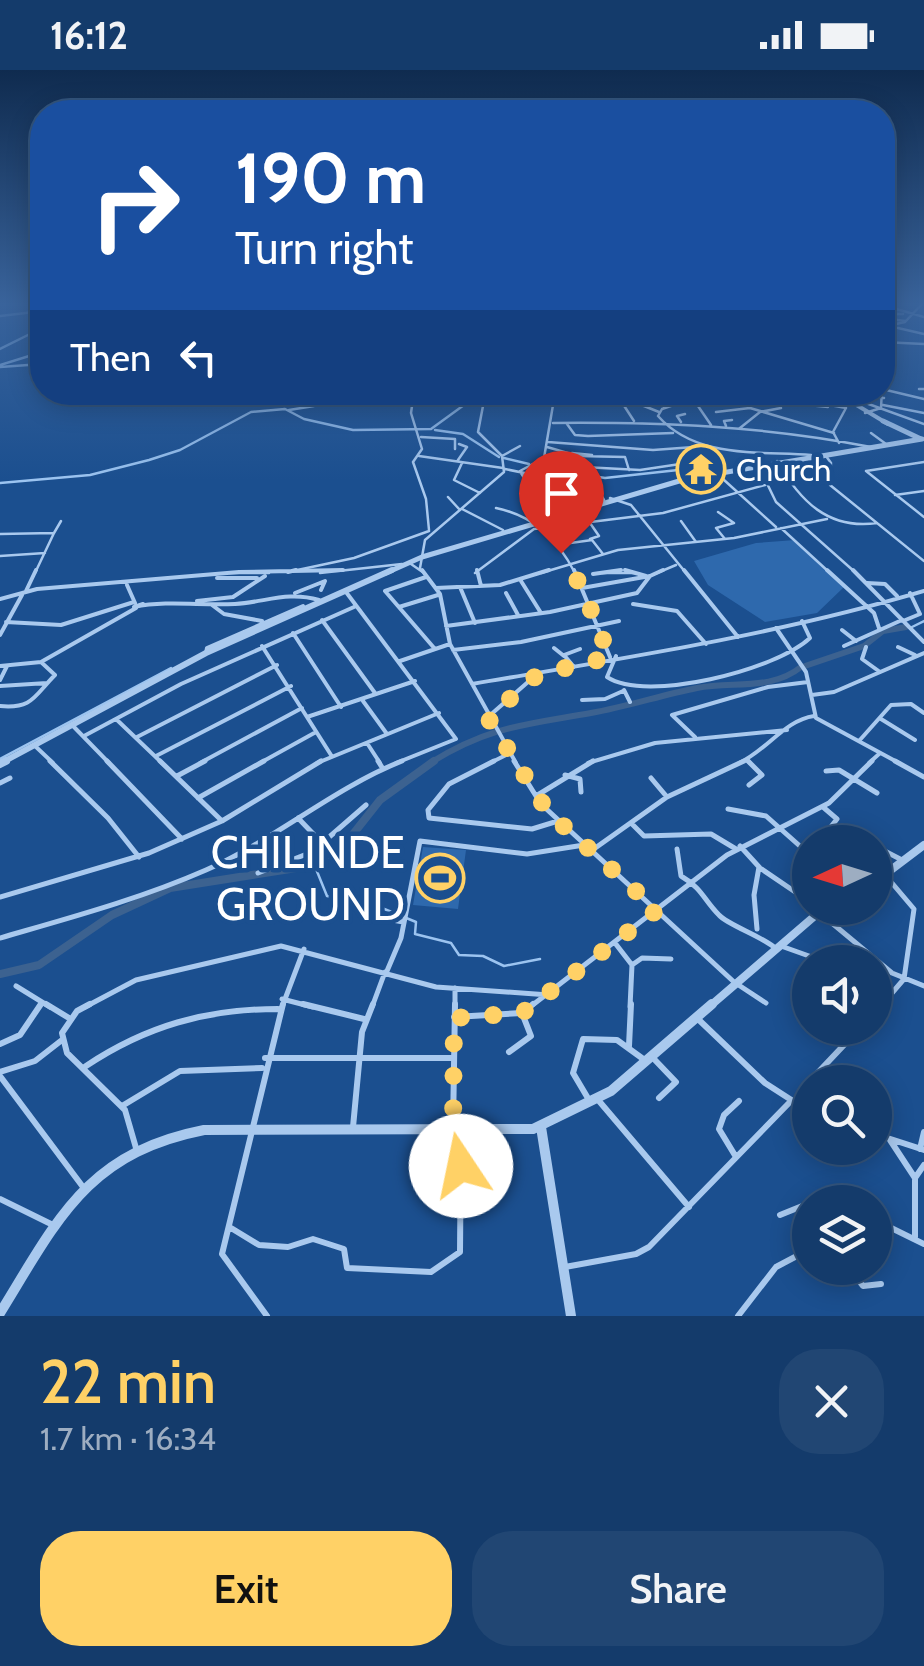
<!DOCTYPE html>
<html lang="en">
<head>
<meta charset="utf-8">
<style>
  body { margin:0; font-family:Cabin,sans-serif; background:#214673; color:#f1f3f6; height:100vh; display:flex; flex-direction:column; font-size:38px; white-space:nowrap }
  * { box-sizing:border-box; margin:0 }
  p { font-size:32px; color:#9dadc1 }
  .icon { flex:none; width:55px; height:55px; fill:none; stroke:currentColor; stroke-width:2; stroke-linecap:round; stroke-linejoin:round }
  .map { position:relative; height:1246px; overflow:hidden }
  .side { display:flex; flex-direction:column; background:#143b6b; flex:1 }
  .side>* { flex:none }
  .hud { position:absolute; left:30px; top:30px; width:865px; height:305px; border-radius:40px; box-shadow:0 5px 25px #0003,0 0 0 2px #33557e; background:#1a4fa0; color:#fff; overflow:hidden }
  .needle { width:65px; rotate:266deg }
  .fabs { position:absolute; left:792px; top:755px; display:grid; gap:20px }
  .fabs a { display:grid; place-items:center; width:100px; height:100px; border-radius:50%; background:#143b6b; box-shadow:0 5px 25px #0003,0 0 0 2px #33557e; font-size:50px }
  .pin { position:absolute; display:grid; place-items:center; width:85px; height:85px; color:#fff; margin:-102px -42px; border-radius:50% 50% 50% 0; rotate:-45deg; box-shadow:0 0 10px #0007 }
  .pin .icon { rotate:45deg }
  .me { position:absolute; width:110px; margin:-55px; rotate:349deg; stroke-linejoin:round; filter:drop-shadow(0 0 8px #0008) }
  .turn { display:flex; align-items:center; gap:35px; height:210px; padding:0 40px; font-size:45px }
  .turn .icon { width:130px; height:130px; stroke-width:2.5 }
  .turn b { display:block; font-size:70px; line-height:85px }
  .then { display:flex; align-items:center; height:95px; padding:0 40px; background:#0003; gap:20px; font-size:38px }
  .round { display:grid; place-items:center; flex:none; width:105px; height:105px; border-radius:40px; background:#214673 }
  .overview { display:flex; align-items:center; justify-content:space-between; height:170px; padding:0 40px }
  h1 { font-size:60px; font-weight:600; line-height:75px; color:#ffd166 }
  .primary-button { display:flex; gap:20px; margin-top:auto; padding:20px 40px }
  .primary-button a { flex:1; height:115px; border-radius:40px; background:#ffd166; color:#111; font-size:40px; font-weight:600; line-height:115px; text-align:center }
  .primary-button a+a { background:#214673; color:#f1f3f6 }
  .status { display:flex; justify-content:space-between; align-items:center; height:70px; padding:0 50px; background:#143b6b; direction:ltr }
  .status svg { height:28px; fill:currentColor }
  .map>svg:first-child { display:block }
  .green { fill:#2e69ad }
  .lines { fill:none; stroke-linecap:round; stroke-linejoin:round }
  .stream { stroke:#9cc4f0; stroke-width:2.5 }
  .river-far1 { stroke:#3c6290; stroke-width:6 }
  .river { stroke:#3c6290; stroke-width:8 }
  .minor-far3 { stroke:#a9c9ee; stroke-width:2.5 }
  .minor-far2 { stroke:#a9c9ee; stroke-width:4 }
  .minor-far1 { stroke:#a9c9ee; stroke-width:5 }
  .minor { stroke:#a9c9ee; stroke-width:6 }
  .tertiary-far4 { stroke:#a9c9ee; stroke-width:4 }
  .tertiary-far3 { stroke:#a9c9ee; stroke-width:5 }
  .tertiary-far2 { stroke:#a9c9ee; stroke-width:6 }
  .tertiary-far1 { stroke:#a9c9ee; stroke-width:8 }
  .tertiary { stroke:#a9c9ee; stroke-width:10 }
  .route { stroke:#ffd166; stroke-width:18; stroke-dasharray:0 32.4 }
  .labels { text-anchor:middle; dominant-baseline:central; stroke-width:9; stroke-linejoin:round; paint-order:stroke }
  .far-poi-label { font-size:32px; fill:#fff; stroke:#1b4f8f; text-anchor:start }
  .near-poi-label { font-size:45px; fill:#fff; stroke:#1b4f8f; text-anchor:end }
</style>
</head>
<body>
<div class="status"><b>16:12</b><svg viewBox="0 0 49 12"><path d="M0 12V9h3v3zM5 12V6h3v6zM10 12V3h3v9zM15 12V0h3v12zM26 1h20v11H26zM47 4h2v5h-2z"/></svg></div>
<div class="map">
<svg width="924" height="1246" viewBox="0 0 924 1246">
  <rect width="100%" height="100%" fill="#1b4f8f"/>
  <path class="green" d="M795 470 844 517 817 543 765 552 708 515 694 491 756 473Z
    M423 777 466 780 458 839 413 835Z"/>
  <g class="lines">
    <path class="stream" d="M0 279 42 258
      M0 295 42 282
      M0 297 42 294
      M289 340 314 336 326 322
      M435 360 463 364 499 387
      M504 388 529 394
      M533 396 605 408 678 400
      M0 413 90 405 149 390 180 380 251 342 285 339 304 349 353 360 431 359 475 327
      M912 557 924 551
      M0 689 171 598
      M314 794 327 826 377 836 416 852 415 864 451 873 459 885 483 886 504 896 540 889"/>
    <path class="river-far1" d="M805 596 864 576 883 561 906 557
      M430 693C490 656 524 655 591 643 627 637 661 625 697 618 733 611 771 621 801 597"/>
    <path class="river" d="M0 904 39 895 112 845 170 818 309 796 346 773 380 730 434 691"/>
    <path class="minor-far3" d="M883 235 924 247
      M882 244H903
      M0 246 42 241
      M882 248 905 251
      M882 257 905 252 921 235
      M898 258 924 264
      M882 272 924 274
      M882 284 891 298 882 307
      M882 319 924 329
      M919 319H924
      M414 322 411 343 422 379 413 392 426 429 429 460
      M577 322 621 331 634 351
      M647 322 665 337
      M760 322 846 338
      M873 326 884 328
      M414 327 451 322
      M699 327 705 333 698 336 711 355
      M733 327H697L662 339 658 346C696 389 758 381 811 385
      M768 331 828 337
      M639 334 659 342
      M851 335 863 332 924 354
      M883 335 924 343
      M716 342 750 338 834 363
      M865 343 881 338 882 320
      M681 352 677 346 685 344
      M553 353C661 352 765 356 871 377
      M567 354 575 365 588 366 673 363
      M726 356 724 351 732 350
      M740 358 760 342 781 338
      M871 363 886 374
      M421 367 455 369V379
      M548 372 653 380 694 377
      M839 373 833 362 846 338
      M547 377 578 386 625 387 629 400
      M704 378 713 400 776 457
      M572 383 592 385
      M419 386 503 398
      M502 386 520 376
      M826 386 831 393 830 415 924 491
      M458 390 467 377 459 374
      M777 391C800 431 828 460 877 453
      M462 393 454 410 480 423
      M758 395 776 432 856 503
      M583 397 640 400 707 390
      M505 399 597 418 604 430
      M520 401 544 388 553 335 572 322
      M866 401 924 447
      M866 401 924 392
      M521 403 533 422 529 433
      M895 425 924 421
      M448 427 460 440
      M610 428 631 435 686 503
      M551 431 574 427 586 435
      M496 438C534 446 557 468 575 503
      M462 439 503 460
      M718 442 734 453 716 458 725 469
      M527 443 529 433 549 431 560 443
      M681 451 696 472
      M590 453 599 466 590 469
      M781 458 830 503
      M54 463 61 451
      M0 464 54 463 35 503
      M556 475 592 470 603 484
      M0 486 45 483
      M411 494 424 503
      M420 498 425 470 504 402 502 386 478 362 483 336 474 322
      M288 502 354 488 429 461
      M229 503H269
      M320 503 402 494
      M475 503 534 459 663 443 765 415
      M541 503 618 480 734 468 827 449
      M602 503H635
      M657 503 676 495"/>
    <path class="minor-far2" d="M422 500 440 524 450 574 516 693
      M477 500 481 516
      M574 500 610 587
      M625 500 646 506
      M684 500 738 567
      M827 500 874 543 879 558
      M853 500 924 572
      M288 502 296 500
      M593 504 621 500
      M426 507 385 521 435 579
      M217 508H257
      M521 511 541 543
      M867 513 885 514 897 526
      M127 515 135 533
      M460 517 475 553
      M436 518 500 515 549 500
      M582 518 650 506
      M26 521 36 500
      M346 522 456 669 396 693
      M295 523 325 511 321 520
      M506 523 518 545
      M0 529 37 519 239 502 343 500
      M197 531 233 527 265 506
      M143 534 134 537C168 530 201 536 235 534 266 532 288 521 319 530
      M633 534 677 541 706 574
      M212 535 224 544 262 551
      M399 537 438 525
      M322 550 375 623
      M903 551 920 544 910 523
      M6 552 61 555 134 532
      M446 556 550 542 637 523 650 506 663 500
      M776 558 806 602 816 648 899 693
      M842 560 856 571
      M293 563 341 637
      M0 565 22 525
      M262 576 331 685
      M844 576 902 550
      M866 577 862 589 880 602
      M898 577 915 585
      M554 578 564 586
      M453 580 521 572 619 551
      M206 583 207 578 303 536
      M616 586 607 607C646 633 776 600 810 568L802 551
      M400 591 450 574
      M0 596 41 592 136 538
      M574 597 564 585 580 579
      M0 610 7 596
      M472 614C624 588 776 565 924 521
      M0 616 47 613
      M624 620 630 632
      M812 625 834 622 924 583
      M582 630 605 629 623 621
      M363 631 387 664
      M0 636C33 639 34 626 55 605L41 592
      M307 647 415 611
      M488 647 536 605
      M116 649 162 693
      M881 649 915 670
      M74 657 109 693
      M84 666 181 614 354 537
      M137 667 277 595
      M695 667 672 645 768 617 808 612
      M859 671 891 635 911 634 924 643
      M367 673 380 693
      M34 675 53 693
      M156 686 291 616
      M747 690 750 693
      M200 693 302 638
      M260 693 316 662
      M317 693 439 643
      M490 693 510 683
      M588 693 655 673 787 660
      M739 693C766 681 785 650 814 646
      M869 693 879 684"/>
    <path class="minor-far1" d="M50 691 108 748 139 787
      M107 691 182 769
      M160 691 221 750
      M378 691 383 699
      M494 691 449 714 428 740 429 748 532 759 558 751
      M514 691 541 734 734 912 766 933
      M748 691 762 705 749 715
      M895 691 924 707
      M826 701 839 700 877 723
      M565 705 580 709 581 722
      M177 706 205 691
      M651 708 667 727
      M0 713 10 708
      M536 726 593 691
      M198 728 264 691
      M823 737 837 749 830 758
      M728 739 766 746 810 785
      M298 748 322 773
      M631 753 644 766 711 764 736 779
      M740 776 760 798 810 832
      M875 776 902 790
      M677 779 681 806C703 819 703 829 719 845 728 855 759 865 774 877
      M591 781 667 727 744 691
      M258 803 312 782 366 735
      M0 827 149 783 222 751 321 691
      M821 844 892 903 924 916
      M364 851 377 847 403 852
      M757 859 754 825 759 797
      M0 868C69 848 140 829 206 800 275 770 332 719 402 691
      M615 873 632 895 630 937
      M781 876 823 891
      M632 895 642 888 671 889
      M387 901 401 868 420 771 527 784 584 775
      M16 916 50 937
      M282 929 313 937
      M39 937 42 932
      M85 937 136 910 281 876 436 917 549 925
      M282 937 304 879
      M372 937 385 902
      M455 937V918
      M530 937 727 785 829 733 872 691
      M880 937 904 909 914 839 886 806"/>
    <path class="minor" d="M46 934 69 948
      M90 934 77 941 62 963 67 983 125 1040 136 1078
      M303 934 364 949
      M875 943 883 934
      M454 947 522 943 533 934
      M699 950 765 1013 810 1042
      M0 974 20 965 41 934
      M629 976 631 934
      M509 982 531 966 522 943
      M265 988H453
      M654 989 676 1012 659 1028
      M86 996C146 956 206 939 278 939
      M0 1002 35 991 62 970
      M0 1006 83 1117
      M589 1030 573 1003 583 969 617 970 646 991
      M599 1031 689 1137
      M122 1036 180 1001 262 998
      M801 1038 809 1012 860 958
      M353 1057 362 962 373 934
      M453 1058 455 934
      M875 1064 924 1080
      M890 1070 915 1108
      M920 1079 924 1062
      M736 1087 719 1059 724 1045 739 1031
      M0 1129 53 1155
      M780 1145 832 1124 844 1132
      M875 1150 924 1174
      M231 1158 259 1175 288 1177 313 1169 344 1179 347 1198 431 1202 460 1182 461 1063
      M915 1167V1108L924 1095
      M565 1197 636 1184 649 1177 789 1033
      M849 1198 863 1216 881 1214
      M267 1246 222 1184 283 934
      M738 1246 776 1197 810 1179"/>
    <path class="tertiary-far4" d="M835 322 888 354"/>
    <path class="tertiary-far3" d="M883 351 921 369
      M386 503 422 487 686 409 922 369"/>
    <path class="tertiary-far2" d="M1 693 206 583 392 500"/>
    <path class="tertiary-far1" d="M0 694 6 691
      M875 812 924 775
      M709 937 824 838"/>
    <path class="tertiary" d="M541 1057 571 1246
      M0 1243C58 1149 87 1083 204 1060L533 1059 611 1021 712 934"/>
  </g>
  <linearGradient id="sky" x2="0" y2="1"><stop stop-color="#0f2b4f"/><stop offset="0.57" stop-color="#39639b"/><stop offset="1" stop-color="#39639b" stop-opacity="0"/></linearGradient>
  <rect width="924" height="410" fill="url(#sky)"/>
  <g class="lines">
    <path class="route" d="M461 1096 460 1061H453L454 948 522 943 657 840 548 742 488 648 537 605 610 587 582 518 561 483"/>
  </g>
  <defs>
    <g id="temple-ring" transform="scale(2.5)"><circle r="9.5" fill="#1b4f8f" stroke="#ffd166" stroke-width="1.5"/><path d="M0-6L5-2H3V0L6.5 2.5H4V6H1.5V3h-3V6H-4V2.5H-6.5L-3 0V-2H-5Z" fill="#ffd166"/></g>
    <g id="stadium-ring" transform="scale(2.5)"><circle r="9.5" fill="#1b4f8f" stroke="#ffd166" stroke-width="1.5"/><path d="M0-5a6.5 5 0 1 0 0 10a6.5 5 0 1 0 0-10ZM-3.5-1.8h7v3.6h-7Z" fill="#ffd166"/></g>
  </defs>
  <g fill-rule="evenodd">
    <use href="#temple-ring" x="701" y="399"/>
    <use href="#stadium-ring" x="440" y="808"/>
  </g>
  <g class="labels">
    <g class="far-poi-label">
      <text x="736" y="399">Church</text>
    </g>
    <g class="near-poi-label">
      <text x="405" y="782">CHILINDE<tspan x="405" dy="52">GROUND</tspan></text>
    </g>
  </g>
</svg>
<div class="fabs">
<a><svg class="needle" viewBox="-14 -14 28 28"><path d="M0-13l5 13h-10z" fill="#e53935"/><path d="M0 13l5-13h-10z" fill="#9dadc1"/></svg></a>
<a><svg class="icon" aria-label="sound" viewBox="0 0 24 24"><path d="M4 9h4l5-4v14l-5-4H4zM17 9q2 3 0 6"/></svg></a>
<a><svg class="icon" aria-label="search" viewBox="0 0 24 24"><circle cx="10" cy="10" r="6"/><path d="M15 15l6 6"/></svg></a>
<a><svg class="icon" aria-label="layers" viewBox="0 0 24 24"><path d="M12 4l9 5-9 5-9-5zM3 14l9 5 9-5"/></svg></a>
</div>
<div class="pin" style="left:561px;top:483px;background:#d93025"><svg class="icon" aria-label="arrive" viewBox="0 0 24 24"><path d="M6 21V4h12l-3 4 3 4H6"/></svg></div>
<svg class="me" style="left:461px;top:1096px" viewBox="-20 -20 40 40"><circle r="19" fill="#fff"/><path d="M0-13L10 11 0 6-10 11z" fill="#ffd166"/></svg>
<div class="hud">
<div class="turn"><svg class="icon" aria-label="right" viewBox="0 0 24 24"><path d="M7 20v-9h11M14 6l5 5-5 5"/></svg><div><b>190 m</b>Turn right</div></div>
<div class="then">Then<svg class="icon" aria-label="left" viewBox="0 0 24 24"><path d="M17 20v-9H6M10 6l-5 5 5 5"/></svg></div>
</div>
</div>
<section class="side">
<div class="overview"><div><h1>22 min</h1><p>1.7 km · 16:34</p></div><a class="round"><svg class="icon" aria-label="close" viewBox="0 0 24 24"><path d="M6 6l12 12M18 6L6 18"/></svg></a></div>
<div class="primary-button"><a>Exit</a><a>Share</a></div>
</section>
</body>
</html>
